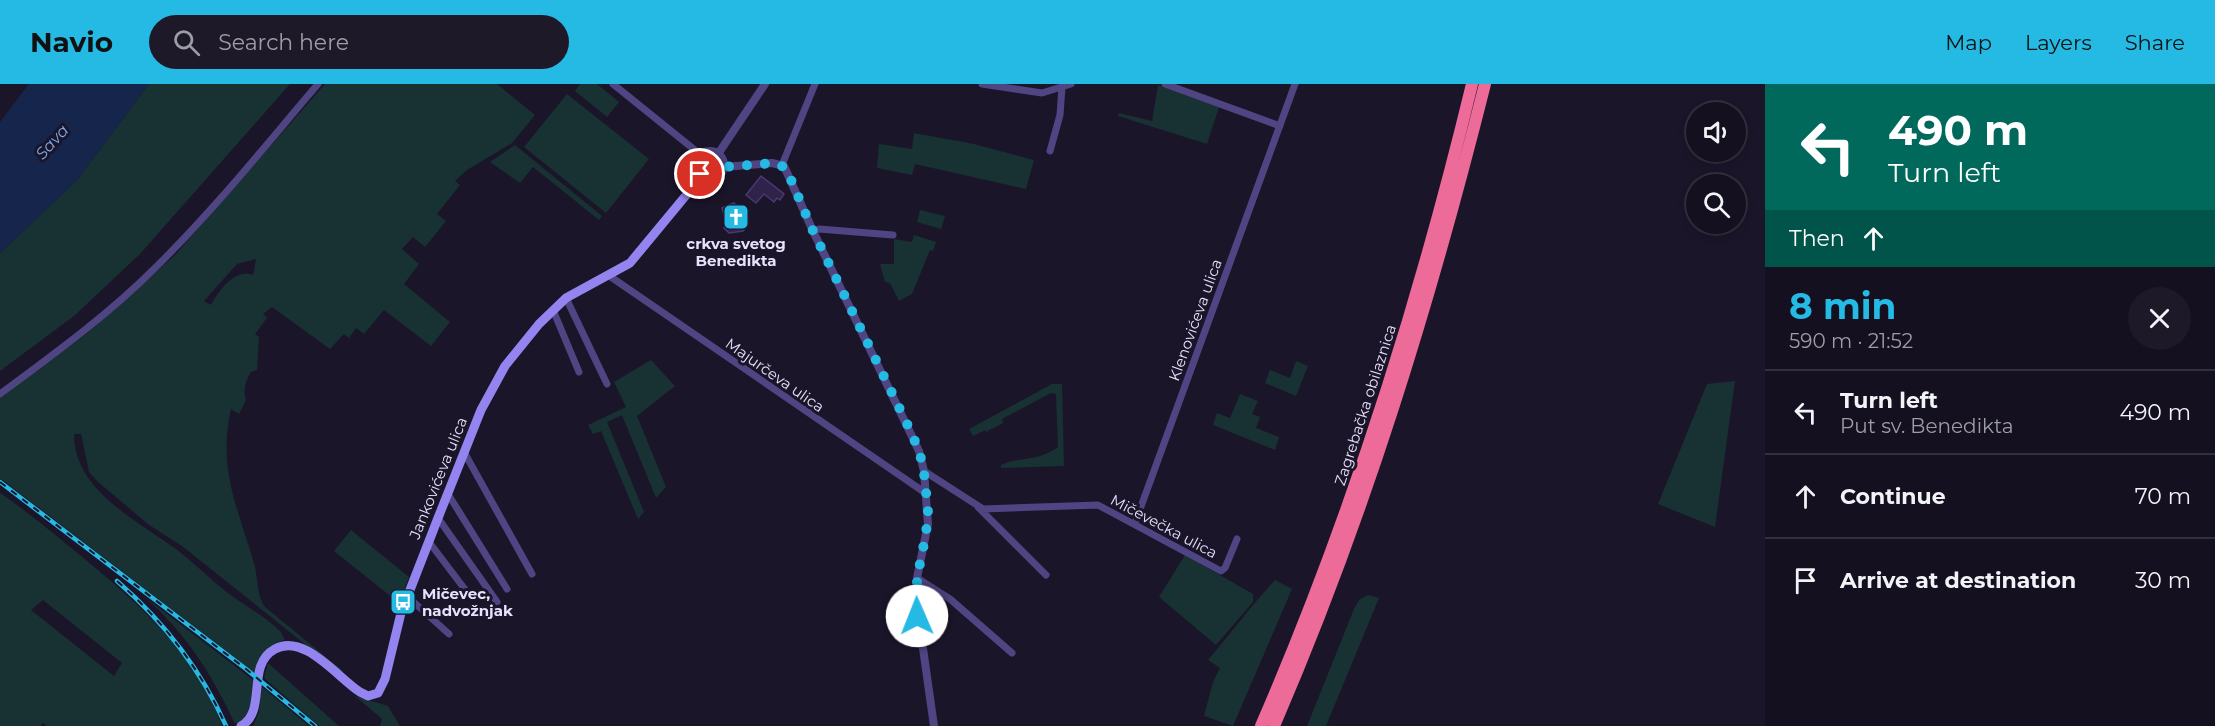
<!DOCTYPE html>
<html lang="en">
<head>
<meta charset="utf-8">
<style>
  body { margin:0; font-family:Montserrat,sans-serif; background:#1d1929; color:#f1f3f6; height:100vh; display:flex; flex-direction:column; font-size:22px; white-space:nowrap }
  * { box-sizing:border-box; margin:0 }
  p { font-size:20px; color:#9d9da5 }
  .icon { flex:none; width:33px; height:33px; fill:none; stroke:currentColor; stroke-width:2; stroke-linecap:round; stroke-linejoin:round }
  .map { position:relative; flex:1; overflow:hidden }
  .sheet { display:flex; flex-direction:column; background:#141020; width:450px }
  .sheet>* { flex:none }
  .hud { background:#00695c; color:#fff; overflow:hidden }
  .controls { position:absolute; left:1686px; top:18px; display:grid; gap:12px }
  .controls a { display:grid; place-items:center; width:60px; height:60px; border-radius:50%; background:#141020; box-shadow:0 3px 9px #0003,0 0 0 2px #33303e; font-size:30px }
  .pin { position:absolute; display:grid; place-items:center; width:51px; height:51px; color:#fff; margin:-26px; border:3px solid #fff; border-radius:50%; box-shadow:0 2px 6px #0007 }
  .me { position:absolute; width:66px; margin:-33px; rotate:359deg; stroke-linejoin:round; filter:drop-shadow(0 0 4px #0008) }
  .turn { display:flex; align-items:center; gap:21px; height:126px; padding:0 24px; font-size:27px }
  .turn .icon { width:78px; height:78px; stroke-width:2.5 }
  .turn b { display:block; font-size:42px; line-height:51px }
  .then { display:flex; align-items:center; height:57px; padding:0 24px; background:#0003; gap:12px; font-size:22px }
  .round { display:grid; place-items:center; flex:none; width:63px; height:63px; border-radius:32px; background:#1d1929 }
  .overview { display:flex; align-items:center; justify-content:space-between; height:102px; padding:0 24px }
  h1 { font-size:36px; font-weight:700; line-height:45px; color:#24bae4 }
  ul { padding:0; list-style:none }
  li { display:flex; align-items:center; gap:18px; height:84px; padding:0 24px; border-top:2px solid #33303e }
  li div { flex:1 }
  li b { display:block; font-size:22px }
  li em { font-style:normal }
  header { display:flex; align-items:center; gap:36px; box-sizing:border-box; height:84px; padding:0 30px; background:#24bae4; color:#111 }
  header strong { font-size:28px }
  nav { display:flex; gap:33px; margin-inline-start:auto; font-size:21px }
  .search { width:420px; height:54px; background:#1d1929; display:flex; align-items:center; gap:15px; box-sizing:border-box; padding:0 21px; border-radius:33px; color:#9d9da5; font-size:22px }
  main { display:flex; flex:1; min-height:0 }
  .map>svg:first-child { display:block }
  .green { fill:#183133; fill-rule:evenodd }
  .water { fill:#16254c }
  .building { fill:#2f2349; stroke:#4a3872; stroke-width:1.5 }
  .lines { fill:none; stroke-linecap:round; stroke-linejoin:round }
  .minor { stroke:#4f4583; stroke-width:7 }
  .tertiary { stroke:#4f4583; stroke-width:8 }
  .secondary { stroke:#9384f0; stroke-width:9 }
  .motorway { stroke:#ed6b99; stroke-width:12 }
  .rail-casing { stroke:#24bae4; stroke-width:4.5 }
  .rail { stroke:#1b152a; stroke-width:2; stroke-dasharray:7; stroke-linecap:butt }
  .route { stroke:#24bae4; stroke-width:10; stroke-dasharray:0 18 }
  .labels { text-anchor:middle; dominant-baseline:central; stroke-width:6; stroke-linejoin:round; paint-order:stroke }
  .poi-label { font-size:15px; font-weight:bold; fill:#e7e1fb; stroke:#1b152a }
  .street-label { font-size:15px; fill:#e7e1fb; stroke:#1b152a }
  .water-label { font-size:16px; font-style:italic; fill:#7cacef; stroke:#1b152a }
</style>
</head>
<body>
<header>
<strong>Navio</strong>
<div class="search"><svg class="icon" aria-label="search" viewBox="0 0 24 24"><circle cx="10" cy="10" r="6"/><path d="M15 15l6 6"/></svg>Search here</div>
<nav><a>Map</a><a>Layers</a><a>Share</a></nav>
</header>
<main>
<div class="map">
<svg width="1765" height="642" viewBox="0 0 1765 642">
  <rect width="100%" height="100%" fill="#1b152a"/>
  <path class="green" d="M149 0H290L140 170 74 232 0 287V169L77 96Z
    M325 0H497L535 31 512 59 467 86 455 97 460 101 437 130 446 137 425 163 413 153 402 165 419 180 404 200 450 238 431 262 384 226 364 250 356 244 349 254 344 250 330 265 272 223 263 230 267 234 255 250 259 253 257 286 251 288C245 298 243 305 246 316L239 330 231 325C217 386 239 426 255 483 258 496 257 512 265 523L343 587 341 589 182 462 149 441 97 397 89 388 81 350H74C74 406 136 436 176 465 194 479 210 495 228 509 245 522 265 532 280 547L285 555 268 564 255 589 0 394V314L85 251 175 171ZM256 175 253 191C235 184 219 206 211 221L204 217 237 180Z
    M580 0H597L619 18 607 33 575 7Z
    M1158 1 1219 23 1207 60 1118 32 1119 29 1152 37Z
    M567 10 649 75 606 129 524 63Z
    M914 49 974 60 1034 76 1026 105 915 80 912 91 877 84 879 60 912 65Z
    M515 61 602 132 599 136 533 83 520 99 490 78Z
    M920 126 945 132 941 145 917 138Z
    M914 151 936 158 933 167 930 166 912 210 899 217 890 199 885 198 880 180H894V155L912 158Z
    M651 276 675 302 637 332 666 403 656 414 622 331 607 338 644 428 638 435 601 347 593 350 588 341 626 323 614 298Z
    M1296 277 1308 282 1296 312 1265 299 1270 286 1290 294Z
    M1735 297 1715 443 1658 420 1707 300Z
    M1052 300H1062L1064 382 1001 384V381C1022 372 1037 378 1058 363L1056 310 1051 309 1002 335 1003 339 986 348 985 346 973 352 969 345Z
    M1240 310 1258 317 1252 330 1260 333 1256 344 1279 353 1275 366 1213 341 1217 329 1230 334Z
    M0 409C28 428 54 450 80 471 138 519 196 569 222 642H47L43 639 40 642H0ZM43 516 122 579 114 592 31 526Z
    M351 446 409 493 399 519 334 467Z
    M1185 471 1253 510V518L1216 561 1159 513Z
    M1275 496 1292 505 1233 642 1204 632 1213 598 1220 584 1208 576C1231 549 1252 521 1275 496Z
    M1368 511 1379 514 1326 642H1307L1354 525 1359 516Z
    M145 513 253 596C253 610 251 635 235 640 212 590 186 550 145 513Z
    M268 579 339 642H319L264 594Z
    M262 603 309 642H253L259 628Z
    M355 612 388 622 400 642H380L382 635Z"/>
  <path class="water" d="M29 0H149L77 96 0 169V38Z"/>
  <path class="building" d="M761 92 784 110 780 116 777 114 774 118 764 110 756 119 746 111Z
    M734 119 739 124 747 125 748 140 743 147 729 149 724 144 726 138 722 124Z"/>
  <g class="lines">
    <path class="minor" d="M613 0 701 71
      M982 0 1042 9 1071 0
      M1165 0 1280 42
      M1050 67 1060 31 1062 3
      M782 81 815 0
      M813 147 819 145 893 151
      M608 191 927 410
      M566 214 607 300
      M553 226 579 288
      M0 310C54 270 108 231 155 184 214 126 265 62 318 0
      M464 368 532 490
      M924 387 983 425 1098 421 1221 487 1225 484 1237 455
      M448 410 507 505
      M978 423 1046 491
      M438 434 497 518
      M1135 439 1295 0
      M429 458 470 512
      M917 494 950 515 1012 569
      M408 513 449 550"/>
    <path class="tertiary" d="M696 81a14 14 0 1 1 28 0a14 14 0 1 1-28 0Z
      M718 70 765 0
      M724 83 772 79 784 82 813 147 919 367 924 387 928 440 917 494V522L934 642"/>
    <path class="secondary" d="M241 642C268 627 245 581 275 565 304 549 337 593 360 608L368 612 378 609 385 595 401 529 438 434 481 326 505 282 539 240 566 214 630 179 702 92"/>
    <path class="motorway" d="M1261 642C1351 435 1419 219 1472 0
      M1274 642C1364 434 1430 219 1485 0"/>
    <g class="rail-casing">
      <path id="rail" d="M0 398 246 585 315 642
        M117 497C164 538 201 585 226 642"/>
    </g>
    <use href="#rail" class="rail"/>
  </g>
  <g class="lines">
    <path class="route" d="M700 90 713 95 721 90 724 83 775 79 786 84 813 147 913 352 923 380 928 426 926 450 917 494V532"/>
  </g>
  <defs>
    <g id="church-square" transform="scale(1.35)"><rect x="-9" y="-9" width="18" height="18" rx="4" fill="#24bae4" stroke="#1b152a"/><path d="M-1.2-6h2.4v3.5h3.3v2.4h-3.3V6h-2.4V-.1h-3.3v-2.4h3.3Z" fill="#fff"/></g>
    <g id="bus-square" transform="scale(1.35)"><rect x="-9" y="-9" width="18" height="18" rx="4" fill="#24bae4" stroke="#1b152a"/><path d="M-5-6H5V4H4V6H2V4H-2V6H-4V4H-5ZM-3.5-4V0h7V-4ZM-3.5 1.2v1.5H-2V1.2ZM2 1.2v1.5H3.5V1.2Z" fill="#fff"/></g>
  </defs>
  <g fill-rule="evenodd">
    <use href="#church-square" x="736" y="133"/>
    <use href="#bus-square" x="403" y="518"/>
  </g>
  <g class="labels">
    <g class="poi-label">
      <text x="736" y="159">crkva svetog<tspan x="736" dy="17">Benedikta</tspan></text>
      <text x="422" y="509" text-anchor="start">Mičevec,<tspan x="422" dy="17">nadvožnjak</tspan></text>
    </g>
    <g class="street-label">
      <text transform="translate(1195 236) rotate(-70)">Klenovićeva ulica</text>
      <text transform="translate(775 291) rotate(35)">Majurčeva ulica</text>
      <text transform="translate(1365 321) rotate(-72)">Zagrebačka obilaznica</text>
      <text transform="translate(438 394) rotate(-68)">Jankovićeva ulica</text>
      <text transform="translate(1164 442) rotate(28)">Mičevečka ulica</text>
    </g>
    <g class="water-label">
      <text transform="translate(52 58) rotate(-48)">Sava</text>
    </g>
  </g>
</svg>
<div class="controls">
<a><svg class="icon" aria-label="sound" viewBox="0 0 24 24"><path d="M4 9h4l5-4v14l-5-4H4zM17 9q2 3 0 6"/></svg></a>
<a><svg class="icon" aria-label="search" viewBox="0 0 24 24"><circle cx="10" cy="10" r="6"/><path d="M15 15l6 6"/></svg></a>
</div>
<div class="pin" style="left:700px;top:90px;background:#d93025"><svg class="icon" aria-label="arrive" viewBox="0 0 24 24"><path d="M6 21V4h12l-3 4 3 4H6"/></svg></div>
<svg class="me" style="left:917px;top:532px" viewBox="-20 -20 40 40"><circle r="19" fill="#fff"/><path d="M0-13L10 11 0 6-10 11z" fill="#24bae4"/></svg>
</div>
<section class="sheet">
<div class="hud">
<div class="turn"><svg class="icon" aria-label="left" viewBox="0 0 24 24"><path d="M17 20v-9H6M10 6l-5 5 5 5"/></svg><div><b>490 m</b>Turn left</div></div>
<div class="then">Then<svg class="icon" aria-label="ahead" viewBox="0 0 24 24"><path d="M12 20V5M6 11l6-6 6 6"/></svg></div>
</div>
<div class="overview"><div><h1>8 min</h1><p>590 m · 21:52</p></div><a class="round"><svg class="icon" aria-label="close" viewBox="0 0 24 24"><path d="M6 6l12 12M18 6L6 18"/></svg></a></div>
<ul>
<li><svg class="icon" aria-label="left" viewBox="0 0 24 24"><path d="M17 20v-9H6M10 6l-5 5 5 5"/></svg><div><b>Turn left</b><p>Put sv. Benedikta</p></div><em>490 m</em></li>
<li><svg class="icon" aria-label="ahead" viewBox="0 0 24 24"><path d="M12 20V5M6 11l6-6 6 6"/></svg><div><b>Continue</b></div><em>70 m</em></li>
<li><svg class="icon" aria-label="arrive" viewBox="0 0 24 24"><path d="M6 21V4h12l-3 4 3 4H6"/></svg><div><b>Arrive at destination</b></div><em>30 m</em></li>
</ul>
</section>
</main>
</body>
</html>
